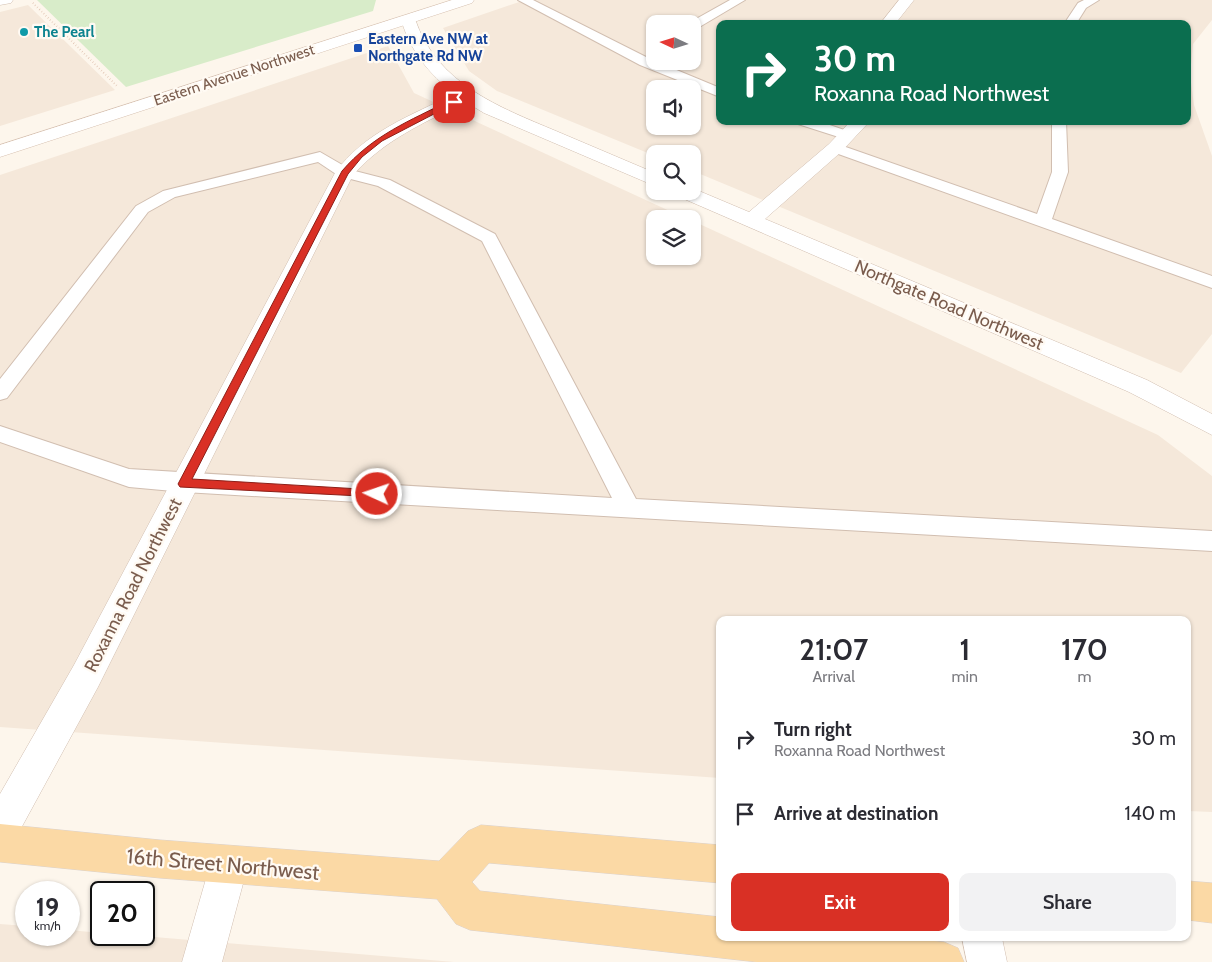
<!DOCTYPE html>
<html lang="en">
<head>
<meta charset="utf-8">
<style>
  body { margin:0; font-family:Cabin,sans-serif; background:#f2f2f3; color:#2b2b33; height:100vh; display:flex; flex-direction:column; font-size:19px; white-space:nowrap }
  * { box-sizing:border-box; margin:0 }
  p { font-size:16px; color:#7c7c81 }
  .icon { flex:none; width:28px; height:28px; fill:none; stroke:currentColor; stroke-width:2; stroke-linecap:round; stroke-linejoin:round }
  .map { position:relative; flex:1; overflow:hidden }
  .side { position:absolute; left:716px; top:616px; width:475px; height:325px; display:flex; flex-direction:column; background:#fff; border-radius:10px; box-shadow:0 1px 4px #0004 }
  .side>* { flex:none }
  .top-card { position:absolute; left:716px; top:20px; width:475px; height:105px; border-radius:10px; box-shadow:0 1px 4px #0004; background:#0b6e4f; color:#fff; overflow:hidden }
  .needle { width:32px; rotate:274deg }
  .fabs { position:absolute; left:646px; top:15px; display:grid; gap:10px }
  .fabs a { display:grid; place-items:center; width:55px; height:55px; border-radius:10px; background:#fff; box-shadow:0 1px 4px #0004; font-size:25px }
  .speed { position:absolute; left:15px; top:881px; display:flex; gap:10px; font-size:25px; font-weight:700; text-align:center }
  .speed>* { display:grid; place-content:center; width:65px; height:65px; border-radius:50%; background:#fff; box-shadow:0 1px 4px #0004; line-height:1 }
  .speed small { font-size:12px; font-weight:400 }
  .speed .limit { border:2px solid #111; border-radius:8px; background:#fff; color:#111 }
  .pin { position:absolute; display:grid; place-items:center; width:42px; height:42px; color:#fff; margin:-21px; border-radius:10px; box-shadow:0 2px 8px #0006 }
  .me { position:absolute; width:55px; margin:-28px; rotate:273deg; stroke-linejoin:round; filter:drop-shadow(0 0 4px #0008) }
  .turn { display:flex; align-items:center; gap:18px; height:105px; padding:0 15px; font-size:22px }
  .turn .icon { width:65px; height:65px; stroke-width:2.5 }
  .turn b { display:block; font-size:35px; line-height:42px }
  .eta { display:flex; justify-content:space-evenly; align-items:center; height:85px; text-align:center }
  .eta b { font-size:30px; font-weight:600; line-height:35px }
  .cta { display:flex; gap:10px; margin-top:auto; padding:10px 15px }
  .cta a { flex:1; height:58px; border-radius:10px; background:#d93025; color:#fff; font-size:20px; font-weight:600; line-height:58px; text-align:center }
  .cta a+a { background:#f2f2f3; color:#2b2b33 }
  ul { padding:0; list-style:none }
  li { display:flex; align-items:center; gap:15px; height:75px; padding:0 15px }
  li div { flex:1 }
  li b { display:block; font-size:19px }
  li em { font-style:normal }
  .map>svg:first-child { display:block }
  .residential { fill:#f5e8da; fill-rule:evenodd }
  .green { fill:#d8ecc9 }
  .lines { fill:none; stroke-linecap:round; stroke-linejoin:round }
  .lane-casing { stroke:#d1beb0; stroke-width:2 }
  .street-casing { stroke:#d1beb0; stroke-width:1 }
  .secondary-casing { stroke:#d6c0b0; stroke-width:1 }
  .primary-casing { stroke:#dad1cd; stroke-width:1 }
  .path { stroke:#d9b8a5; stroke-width:2; stroke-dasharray:0.5 2.5; stroke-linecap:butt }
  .lane { fill:#fff; fill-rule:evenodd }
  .street { fill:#fff; fill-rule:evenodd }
  .secondary { fill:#fff; fill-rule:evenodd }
  .primary { fill:#fbd9a5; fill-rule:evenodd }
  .route { fill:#d93025; stroke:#8d1f18 }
  .culture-dot { fill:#0f9aa8; stroke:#fffaf3; stroke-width:2 }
  .transit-dot { fill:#1a4fb4; stroke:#fffaf3; stroke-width:2 }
  .labels { text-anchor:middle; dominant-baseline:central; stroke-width:4.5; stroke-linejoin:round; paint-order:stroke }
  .far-culture-label { font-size:15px; font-weight:bold; fill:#0d838f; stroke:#fffaf3; text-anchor:start }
  .far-transit-label { font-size:15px; font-weight:bold; fill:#164399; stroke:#fffaf3; text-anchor:start }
  .far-street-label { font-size:15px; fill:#7a5c4d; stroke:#fffaf3 }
  .street-label { font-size:18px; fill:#7a5c4d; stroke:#fffaf3 }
  .near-street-label { font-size:21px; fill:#7a5c4d; stroke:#fffaf3 }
</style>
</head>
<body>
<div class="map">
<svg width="1212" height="962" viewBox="0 0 1212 962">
  <rect width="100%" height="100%" fill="#fdf6ec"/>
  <path class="residential" d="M525 0H1212V20L1193 44 1190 75 1194 105 1212 156V334L1181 373 693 171 692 154H655V156L497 91 469 71 443 28ZM655 24H692V61H655ZM720 24H1188V121H720ZM655 89H692V126H655Z
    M28 5 115 90 0 126V12Z
    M388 46 414 93 687 219H655V256H692L693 221 1158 435 1212 476V812L1188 811V620H720V778L0 727V175Z
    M0 924 26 926V935H69V930L101 933V935H130L454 962H0Z"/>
  <path class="green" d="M37 0H376L373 11 126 87Z"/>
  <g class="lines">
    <g class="lane-casing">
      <path id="lane" d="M518 0H533L650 59 720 88V97L640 65Z
        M730 0H745L696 29 692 30V24H687Z
        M1084 0H1099L1086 8 1076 24H1064L1078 3Z
        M796 121H818L853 133 855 136 848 140 798 124Z
        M1052 121H1066L1068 172 1052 219 1212 276V288L830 151 827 148 830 145H840L1037 214 1052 172Z
        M320 152 351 170 390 180 495 234 636 499 1212 531V551L184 492 129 487 0 442V426L129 469 612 498 482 241 378 186 339 176 318 162 175 197 148 212 7 398 0 400V379L136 206 163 191Z"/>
    </g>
    <g class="street-casing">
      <path id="street" d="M0 0H13L11 3 0 5Z
        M899 0H914L895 24H880Z
        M408 15 415 19C437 84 499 107 556 131 589 145 622 159 655 173V186L484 113 466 102C425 122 384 140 353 175L98 687 13 843 0 849V794L74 665 335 173C363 133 413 114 455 94 429 74 410 51 401 19Z
        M851 121H870L841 152 765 219 1147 380 1212 414V435L1129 392 675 195 672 191H692V188L749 212 829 144Z
        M229 846 242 852 248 865 222 962H182L210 865 216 852Z
        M962 938H1002L1007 962H967Z"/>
    </g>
    <g class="secondary-casing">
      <path id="secondary" d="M452 0H474L472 3 0 157V145Z"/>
    </g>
    <g class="primary-casing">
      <path id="primary" d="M0 824 160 840 439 861 468 831 481 825 720 845V883L489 863 472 882 480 891 720 917V938H905L944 942 958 948 964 962H757L470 930 456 924 437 899 160 878 0 862Z
        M1188 881 1212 883V923L1188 920Z"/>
    </g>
    <path class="path" d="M33 3 117 86"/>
    <use href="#lane" class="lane"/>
    <use href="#street" class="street"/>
    <use href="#secondary" class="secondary"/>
    <use href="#primary" class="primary"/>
  </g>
  <path class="route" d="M451 100 457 102 382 141 362 157 348 174 192 479 377 490 381 491V497L180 487 178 484 342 171C373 135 409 121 451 100Z"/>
  <circle class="culture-dot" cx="24" cy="32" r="5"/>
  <rect class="transit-dot" x="353" y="43" width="10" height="10" rx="2.5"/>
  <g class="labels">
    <g class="far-culture-label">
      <text x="34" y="32">The Pearl</text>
    </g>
    <g class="far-transit-label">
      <text x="368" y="39">Eastern Ave NW at<tspan x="368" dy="17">Northgate Rd NW</tspan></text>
    </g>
    <g class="far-street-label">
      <text transform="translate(234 75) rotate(-18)">Eastern Avenue Northwest</text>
    </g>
    <g class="street-label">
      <text transform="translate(949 305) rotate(23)">Northgate Road Northwest</text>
      <text transform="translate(133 585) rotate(-63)">Roxanna Road Northwest</text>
    </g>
    <g class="near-street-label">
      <text transform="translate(223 864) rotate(5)">16th Street Northwest</text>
    </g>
  </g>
</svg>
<div class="fabs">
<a><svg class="needle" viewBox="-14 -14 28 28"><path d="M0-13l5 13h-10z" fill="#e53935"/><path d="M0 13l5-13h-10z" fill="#7c7c81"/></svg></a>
<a><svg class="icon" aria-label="sound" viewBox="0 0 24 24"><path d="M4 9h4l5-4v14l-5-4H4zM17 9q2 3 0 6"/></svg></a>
<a><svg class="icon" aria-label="search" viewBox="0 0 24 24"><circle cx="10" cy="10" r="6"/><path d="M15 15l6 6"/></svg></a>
<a><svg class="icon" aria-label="layers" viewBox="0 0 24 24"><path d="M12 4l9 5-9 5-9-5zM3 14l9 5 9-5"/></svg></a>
</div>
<div class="speed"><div>19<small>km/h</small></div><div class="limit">20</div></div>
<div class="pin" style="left:454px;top:102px;background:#d93025"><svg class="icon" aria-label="arrive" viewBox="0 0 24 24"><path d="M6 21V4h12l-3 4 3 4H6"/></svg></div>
<svg class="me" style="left:377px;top:494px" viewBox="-20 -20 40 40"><circle r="17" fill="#d93025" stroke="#fff" stroke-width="3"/><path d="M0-11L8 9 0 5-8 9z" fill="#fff"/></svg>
<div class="top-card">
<div class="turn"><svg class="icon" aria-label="right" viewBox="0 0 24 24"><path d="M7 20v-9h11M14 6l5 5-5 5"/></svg><div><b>30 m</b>Roxanna Road Northwest</div></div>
</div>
<section class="side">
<div class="eta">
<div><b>21:07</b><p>Arrival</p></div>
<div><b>1</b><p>min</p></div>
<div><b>170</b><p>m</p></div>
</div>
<ul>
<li><svg class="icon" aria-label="right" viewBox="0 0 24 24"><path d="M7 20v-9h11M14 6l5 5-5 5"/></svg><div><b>Turn right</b><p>Roxanna Road Northwest</p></div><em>30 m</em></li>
<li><svg class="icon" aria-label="arrive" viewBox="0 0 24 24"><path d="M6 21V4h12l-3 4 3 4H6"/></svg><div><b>Arrive at destination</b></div><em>140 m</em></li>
</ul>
<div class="cta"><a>Exit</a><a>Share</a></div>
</section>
</div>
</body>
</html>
